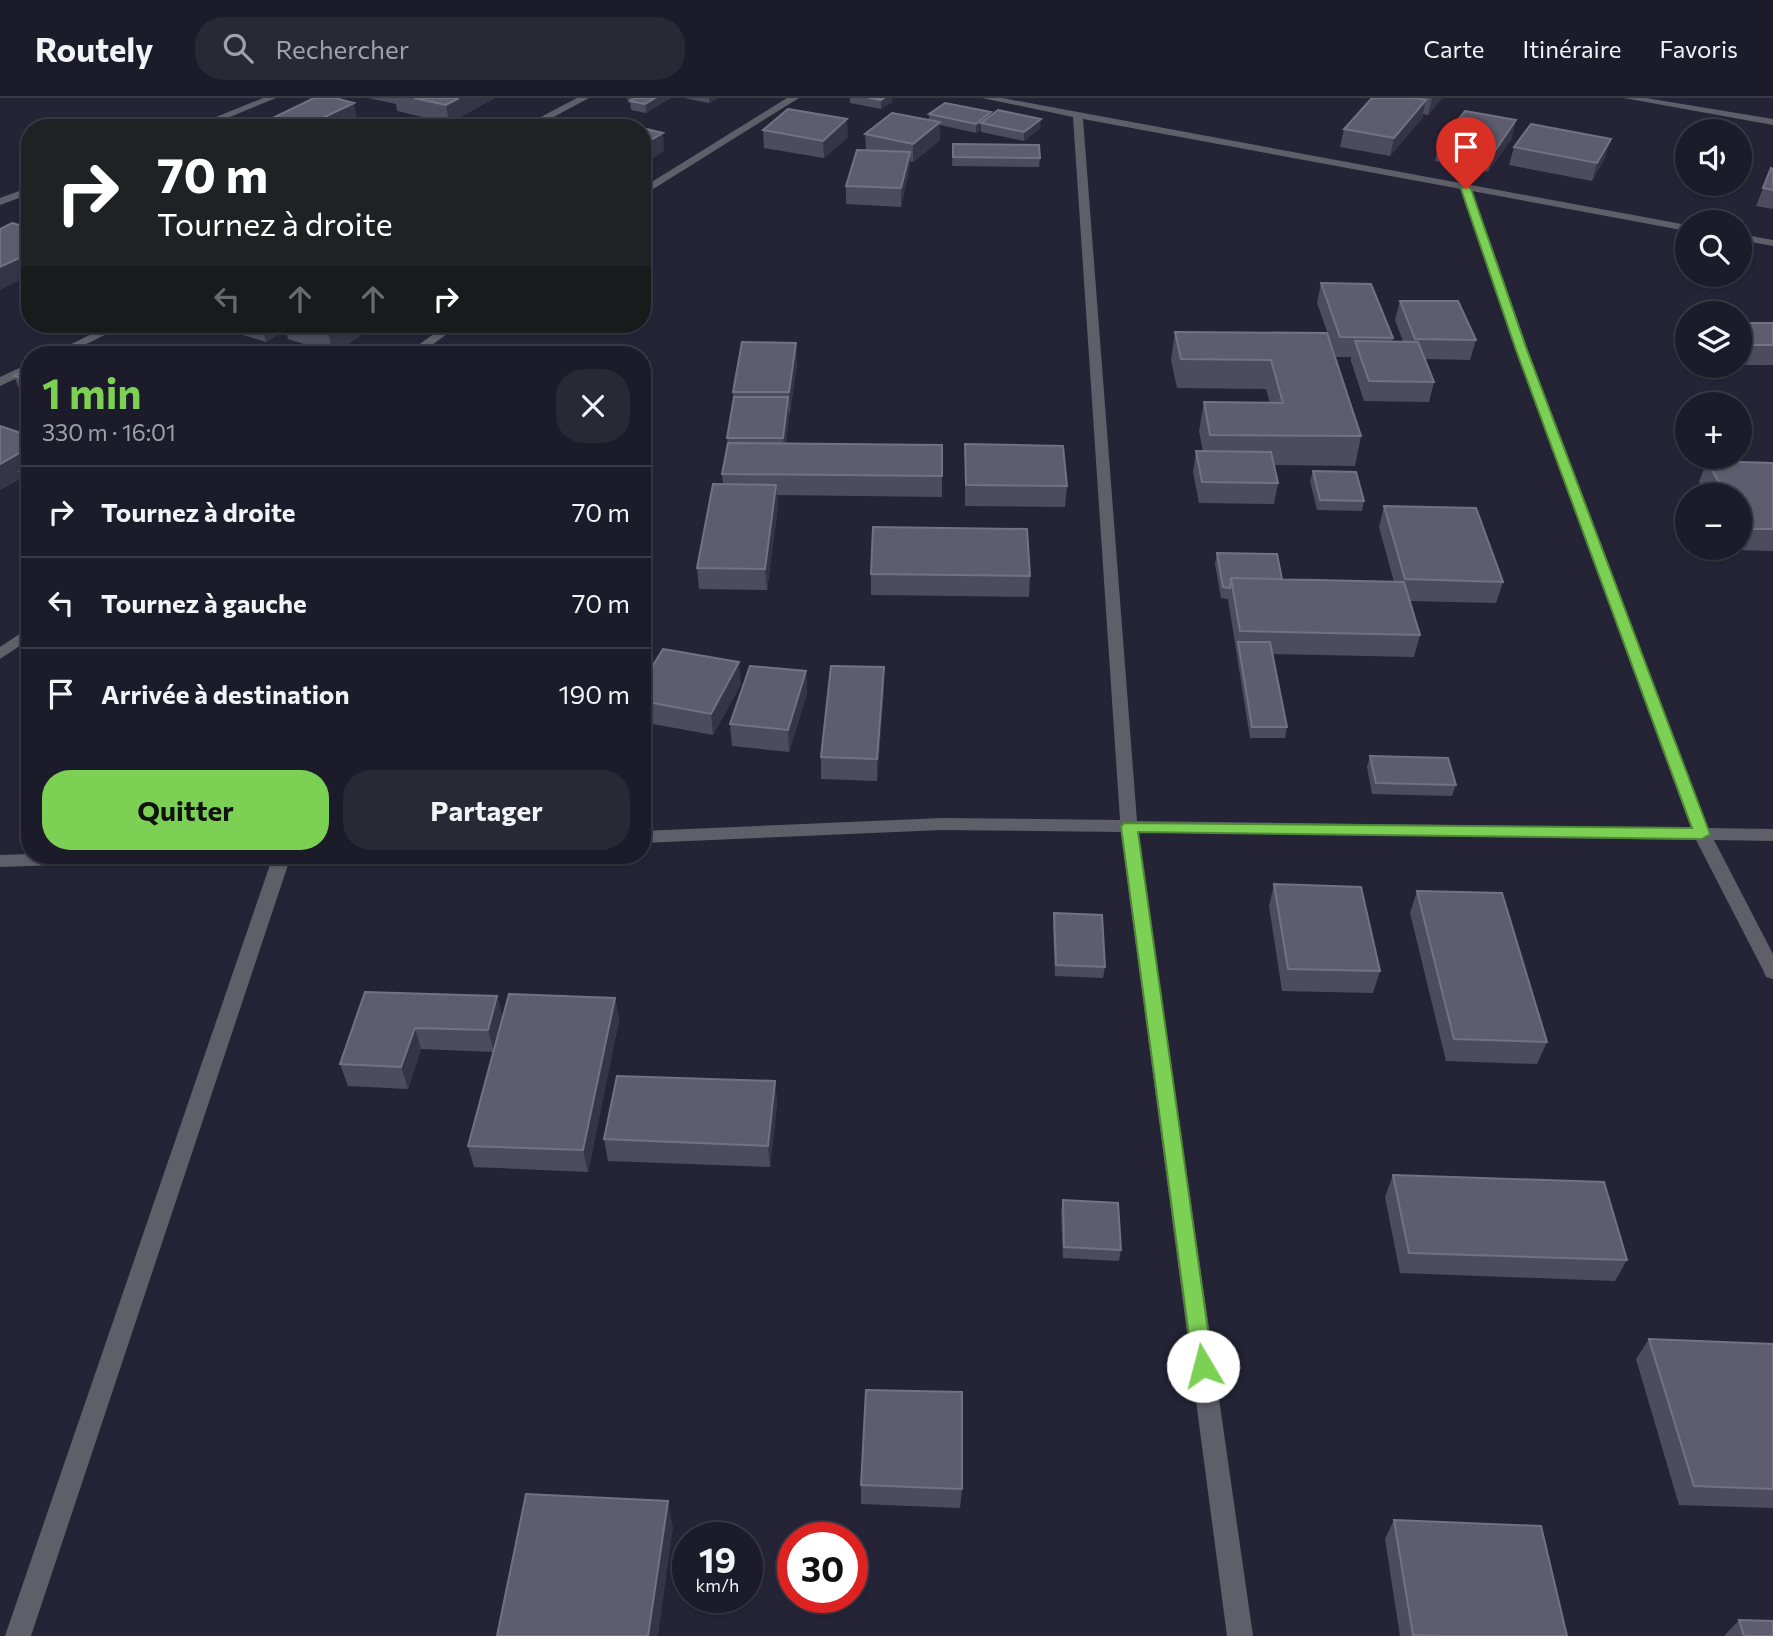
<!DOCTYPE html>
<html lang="fr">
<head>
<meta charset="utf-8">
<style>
  body { margin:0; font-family:Commissioner,sans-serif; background:#292835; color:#f1f3f6; height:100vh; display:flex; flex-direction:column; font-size:26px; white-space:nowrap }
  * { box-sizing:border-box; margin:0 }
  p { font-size:23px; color:#a0a1a8 }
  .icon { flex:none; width:38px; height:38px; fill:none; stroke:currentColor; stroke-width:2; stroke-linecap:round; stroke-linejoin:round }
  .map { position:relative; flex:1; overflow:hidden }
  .details { position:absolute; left:21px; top:248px; width:630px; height:518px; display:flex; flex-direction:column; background:#1c1b29; border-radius:28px; box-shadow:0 2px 5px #0004,0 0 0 2px #3a3946 }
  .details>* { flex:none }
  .banner { position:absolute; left:21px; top:21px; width:630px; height:214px; border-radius:28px; box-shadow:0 2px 5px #0004,0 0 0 2px #3a3946; background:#202124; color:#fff; overflow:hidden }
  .controls { position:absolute; left:1675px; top:21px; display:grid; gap:14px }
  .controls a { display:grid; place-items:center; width:77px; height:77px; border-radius:50%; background:#1c1b29; box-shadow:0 2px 5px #0004,0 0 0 2px #3a3946; font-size:35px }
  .speed { position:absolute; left:672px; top:1424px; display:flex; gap:14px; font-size:35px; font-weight:700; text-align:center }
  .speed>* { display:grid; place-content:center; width:91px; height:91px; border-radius:50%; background:#1c1b29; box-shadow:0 2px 5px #0004,0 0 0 2px #3a3946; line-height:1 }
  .speed small { font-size:18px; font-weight:400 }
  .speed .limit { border:10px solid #d22; background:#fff; color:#111 }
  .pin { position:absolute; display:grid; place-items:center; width:60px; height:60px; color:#fff; margin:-72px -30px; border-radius:50% 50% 50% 0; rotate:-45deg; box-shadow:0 0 7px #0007 }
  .pin .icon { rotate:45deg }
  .me { position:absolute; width:77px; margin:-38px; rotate:352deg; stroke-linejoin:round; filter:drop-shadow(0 0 5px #0008) }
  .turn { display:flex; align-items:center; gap:24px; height:147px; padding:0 21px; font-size:32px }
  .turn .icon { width:91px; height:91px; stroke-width:2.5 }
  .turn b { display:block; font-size:49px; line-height:60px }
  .lanes { display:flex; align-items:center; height:66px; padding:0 21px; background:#0003; justify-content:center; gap:35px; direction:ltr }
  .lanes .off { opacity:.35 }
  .round { display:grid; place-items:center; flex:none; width:74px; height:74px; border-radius:28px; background:#292835 }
  .headline { display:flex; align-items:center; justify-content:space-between; height:119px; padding:0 21px }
  h1 { font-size:42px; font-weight:700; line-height:52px; color:#7cd155 }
  .primary-button { display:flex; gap:14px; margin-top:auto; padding:14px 21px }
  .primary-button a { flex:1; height:80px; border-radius:28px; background:#7cd155; color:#111; font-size:28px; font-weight:700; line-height:80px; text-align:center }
  .primary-button a+a { background:#292835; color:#f1f3f6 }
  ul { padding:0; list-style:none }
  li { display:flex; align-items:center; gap:21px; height:91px; padding:0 21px; border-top:2px solid #3a3946 }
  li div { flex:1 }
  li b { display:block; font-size:26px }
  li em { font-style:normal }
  header { display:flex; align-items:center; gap:42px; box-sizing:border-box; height:98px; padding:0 35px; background:#1c1b29; border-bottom:2px solid #3a3946 }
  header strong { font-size:33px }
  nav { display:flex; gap:38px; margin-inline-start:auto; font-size:24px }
  .search { width:490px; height:63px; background:#292835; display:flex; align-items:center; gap:18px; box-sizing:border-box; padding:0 24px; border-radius:28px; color:#a0a1a8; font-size:26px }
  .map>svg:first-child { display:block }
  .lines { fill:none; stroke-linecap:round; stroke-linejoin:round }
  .street { fill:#5f5f69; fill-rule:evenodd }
  .wall { fill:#4d4c5f }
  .shaded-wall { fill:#363548 }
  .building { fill:#5d5d6f; stroke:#737284; stroke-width:2 }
  .route { fill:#7cd155; stroke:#518837; stroke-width:2 }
</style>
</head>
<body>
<header>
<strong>Routely</strong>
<div class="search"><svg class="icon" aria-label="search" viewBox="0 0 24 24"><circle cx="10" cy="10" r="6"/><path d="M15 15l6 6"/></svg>Rechercher</div>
<nav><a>Carte</a><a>Itinéraire</a><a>Favoris</a></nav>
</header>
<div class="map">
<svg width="1773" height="1538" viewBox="0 0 1773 1538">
  <rect width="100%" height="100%" fill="#252437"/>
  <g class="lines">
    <path class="street" d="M263 0H276L203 30H189Z
      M577 0H589L533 30H520Z
      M787 0H799L642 98V90Z
      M982 0H1002L1687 127V133L1472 93 1528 252 1708 730 1773 731V743L1714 742 1773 856V881L1766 879 1764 874 1696 742 1138 734 1253 1538H1227L1121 734 942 732 642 745V733L942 720 1120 722 1073 19ZM1083 21 1461 91 1516 252 1691 730 1137 723Z
      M1624 0H1646L1773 21V27Z
      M30 89V96L0 107V100Z
      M1740 136 1773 142V148L1740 142Z
      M112 226H127L64 257H49Z
      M448 226H461L418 257H404Z
      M30 265V274L0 288V279Z
      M30 529V541L0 561V549Z
      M30 756V758H154L145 764 0 769V757Z
      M273 758H291L31 1538H5Z"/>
  </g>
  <path class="wall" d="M368 0H493V1L449 25 397 13 396 6Z
    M627 0H670L646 15 631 12 630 3 628 2Z
    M684 0H718L709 5Z
    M850 0H892V4L881 11 850 5Z
    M1372 0H1442L1428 17 1423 16 1422 20 1390 58 1340 49 1344 31Z
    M991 14 990 18 1040 30 1024 43 981 34V31L976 35 940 27V42L913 64 910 63 909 72 901 109 846 106V88L866 52 865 36 929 22V16Z
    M275 19 357 22 342 30H227L277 27Z
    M763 32 848 39 824 60 764 50Z
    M1512 40 1488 74 1435 63 1439 45Z
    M953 46 1040 60 1039 69 952 68Z
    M1514 49 1606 58 1592 83 1509 67Z
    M1771 70 1773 71V111L1756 108Z
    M1321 185 1393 240 1392 243H1403L1395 222 1400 203 1476 242 1470 262 1425 261 1434 284 1429 304 1364 303 1351 263V259H1336L1317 205Z
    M1740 225H1773V267H1740Z
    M207 226H379L333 255 288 241 286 232 266 244Z
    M1175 234 1327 235 1361 338 1355 368 1274 367 1278 385 1274 406 1199 405 1193 374 1196 353H1203L1199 333 1204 304 1270 305 1266 291 1177 290 1171 262Z
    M797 264 790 315H789L786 345 942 347V399L777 397 778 407 767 492 699 491 697 470 723 386 722 376 728 347 727 340 733 303V294Z
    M30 269V301L22 298 14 278Z
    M0 328 30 338V394L23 379 0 392Z
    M965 346 1067 388 1065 409 965 408Z
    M1707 363 1773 365V453L1736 452 1734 450H1740V397H1706L1699 384Z
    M1313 373 1364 403 1362 413 1317 412 1310 383Z
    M1384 408 1503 484 1496 505 1409 503 1420 537 1414 559 1273 556 1287 629 1285 640H1250L1228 501 1221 500 1215 466 1217 455 1282 481 1394 484 1379 429Z
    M871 476 1030 478 1029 499 871 497Z
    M884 569V591L877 683 821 681V659Z
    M806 573 807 595 789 654 732 648 730 626Z
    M642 585 741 586 713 637 642 624Z
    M1370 658 1456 687 1452 698 1372 696 1367 669Z
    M1274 786 1380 873 1373 895 1282 893 1269 808Z
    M1417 793 1547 944 1537 966 1446 963 1410 815Z
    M1054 815 1105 869 1103 880 1055 878 1053 827Z
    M365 894 497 898 503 920 615 900 619 922 588 1074 474 1069 468 1048 494 954 421 951 408 991 348 988 340 966Z
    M775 983 777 1005 770 1069 608 1063 604 1041Z
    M1393 1077 1627 1162 1615 1183 1400 1175 1385 1099Z
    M1063 1102 1121 1152 1119 1163 1063 1160 1061 1113Z
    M1649 1241 1773 1246V1410L1679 1407 1636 1261Z
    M861 1387 962 1391 960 1410 861 1406Z
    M1394 1422 1567 1538H1400L1385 1441Z
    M1739 1522 1773 1538H1724Z"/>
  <path class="shaded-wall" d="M459 0H493V1L449 25 446 7Z
    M655 0H670L646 15 645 6Z
    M709 0H718L709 5Z
    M884 0H892V4L881 11V2Z
    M1432 0H1442L1428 17Z
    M1426 2 1422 20 1390 58 1394 40Z
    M354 5 357 22 342 30H309L308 27Z
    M991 14 990 23 981 25V31L976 35V26Z
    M847 21 848 39 824 60 823 43Z
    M1041 21 1040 30 1024 43V34Z
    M1516 22 1512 40 1488 74 1493 56Z
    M940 24V42L913 64V46Z
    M663 35 664 53 642 67V47Z
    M1611 41 1606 58 1592 83 1597 65Z
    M910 54 909 72 901 109V90Z
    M30 155V177L0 192V169Z
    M261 226H284L286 232 266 244Z
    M343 226H379L333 255 328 235Z
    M796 245 797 264 790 315 789 294Z
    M788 299 789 319 784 361 783 340Z
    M30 349V374L20 373 23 379 0 392V366Z
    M776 387 778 407 767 492 765 471Z
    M739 564 741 586 713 637 711 616Z
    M884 569V591L877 683V661Z
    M806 573 807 595 789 654 788 632Z
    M497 898 503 920 494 954 488 932Z
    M615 900 619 922 588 1074 583 1052Z
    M415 930 421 951 408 991 401 969Z
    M775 983 777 1005 770 1069 768 1048Z
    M668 1403 673 1430 658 1538H648Z"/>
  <path class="building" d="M314 0H335L354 5 308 27 275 19Z
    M414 0H459L446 7Z
    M635 0H655L645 6 630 3Z
    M869 0H884L881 2Z
    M1372 0H1414L1426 2 1394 40 1344 31Z
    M945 5 991 14 976 26 929 16Z
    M788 11 847 21 823 43 763 32Z
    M998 12 1041 21 1024 34 981 25Z
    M1465 13 1516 22 1493 56 1439 45Z
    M892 15 940 24 913 46 865 36Z
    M248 20 289 30H227Z
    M611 23 640 30H601Z
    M1531 26 1611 41 1597 65 1514 49Z
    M642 30 663 35 642 47Z
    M953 46 1039 47 1040 60 953 59Z
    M857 52 910 54 901 90 846 88Z
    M1771 70 1773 71V92L1763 90Z
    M12 125 30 130V155L0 169V131Z
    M1321 185 1371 186 1393 240 1340 239Z
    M1400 203H1458L1476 242 1415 241Z
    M1740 225H1773V247H1740Z
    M297 226H343L328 235Z
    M1175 234 1327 235 1361 338 1210 337 1204 304 1283 305 1271 262 1181 261Z
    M1355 243 1418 244 1434 284 1369 283Z
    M742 244 796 245 789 294H733Z
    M68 248 95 257H51Z
    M228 252 245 257H219Z
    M30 269V283L14 278Z
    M734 299H788L783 340H727Z
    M0 328 30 338V349L0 366Z
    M728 345 942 347V378L722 376Z
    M965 346 1063 348 1067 388 966 387Z
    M1196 353 1271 354 1278 385 1202 384Z
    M1707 363 1773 365V431H1745L1740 422V397H1726Z
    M30 367V376L20 373Z
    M1313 373 1356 374 1364 403 1320 402Z
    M713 386 776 387 765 471 697 470Z
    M1384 408 1476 410 1503 484 1405 481Z
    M873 429 1027 431 1030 478 871 476Z
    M1217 455 1277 456 1282 481 1231 480 1230 490 1223 489Z
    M1231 480 1404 484 1420 537 1240 533Z
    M1238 544H1270L1287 629H1252Z
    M663 551 739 564 711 616 642 603V585Z
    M750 568 806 573 788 632 730 626Z
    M831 568 884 569 877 661 821 659Z
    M1370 658 1448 660 1456 687 1376 685Z
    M1274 786 1361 789 1380 873 1288 871Z
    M1417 793 1502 795 1547 944 1454 941Z
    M1054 815 1102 817 1105 869 1056 867Z
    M365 894 497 898 488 932 415 930 401 969 340 966Z
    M509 896 615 900 583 1052 468 1048Z
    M617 978 775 983 768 1048 604 1041Z
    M1393 1077 1604 1084 1627 1162 1409 1155Z
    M1063 1102 1118 1105 1121 1152 1064 1149Z
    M1649 1241 1773 1246V1391L1694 1388Z
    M866 1292 962 1294V1391L861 1387Z
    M526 1396 668 1403 648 1538H497Z
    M1394 1422 1541 1428 1567 1538H1441L1413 1537Z
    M1739 1522 1773 1523V1538H1744Z"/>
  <path class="route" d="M1466 88 1471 91 1527 252 1710 736 1702 741 1138 734 1213 1268 1210 1275 1203 1278 1196 1275 1193 1268 1121 729 1124 725 1692 730 1516 252 1461 91Z"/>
</svg>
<div class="controls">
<a><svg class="icon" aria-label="sound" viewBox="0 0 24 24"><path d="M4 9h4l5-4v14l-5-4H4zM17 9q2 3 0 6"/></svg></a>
<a><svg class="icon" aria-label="search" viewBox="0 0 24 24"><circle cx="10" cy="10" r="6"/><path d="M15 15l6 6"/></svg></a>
<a><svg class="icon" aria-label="layers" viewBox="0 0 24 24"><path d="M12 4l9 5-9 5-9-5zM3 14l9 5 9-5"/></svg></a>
<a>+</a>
<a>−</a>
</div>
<div class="speed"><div>19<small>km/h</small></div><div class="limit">30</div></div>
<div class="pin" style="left:1466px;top:91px;background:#d93025"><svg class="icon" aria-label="arrive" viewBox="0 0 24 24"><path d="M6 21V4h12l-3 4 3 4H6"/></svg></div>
<svg class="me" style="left:1203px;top:1268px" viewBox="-20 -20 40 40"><circle r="19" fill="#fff"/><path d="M0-13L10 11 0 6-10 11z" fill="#7cd155"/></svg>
<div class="banner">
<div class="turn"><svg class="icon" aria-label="right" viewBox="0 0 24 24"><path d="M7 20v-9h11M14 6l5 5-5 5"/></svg><div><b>70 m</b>Tournez à droite</div></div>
<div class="lanes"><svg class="icon off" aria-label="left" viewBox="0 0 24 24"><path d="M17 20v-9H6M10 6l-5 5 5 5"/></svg><svg class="icon off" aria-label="ahead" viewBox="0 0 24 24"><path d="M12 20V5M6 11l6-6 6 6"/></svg><svg class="icon off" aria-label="ahead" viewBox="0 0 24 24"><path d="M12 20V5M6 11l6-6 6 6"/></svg><svg class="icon" aria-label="right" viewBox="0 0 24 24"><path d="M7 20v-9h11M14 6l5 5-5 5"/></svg></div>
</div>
<section class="details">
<div class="headline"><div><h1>1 min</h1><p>330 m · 16:01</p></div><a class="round"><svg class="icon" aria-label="close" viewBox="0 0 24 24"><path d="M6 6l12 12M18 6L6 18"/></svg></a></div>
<ul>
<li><svg class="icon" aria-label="right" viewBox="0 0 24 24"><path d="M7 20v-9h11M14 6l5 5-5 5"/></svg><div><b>Tournez à droite</b></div><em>70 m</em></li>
<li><svg class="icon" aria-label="left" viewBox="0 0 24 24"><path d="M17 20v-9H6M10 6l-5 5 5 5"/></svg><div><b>Tournez à gauche</b></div><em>70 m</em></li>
<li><svg class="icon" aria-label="arrive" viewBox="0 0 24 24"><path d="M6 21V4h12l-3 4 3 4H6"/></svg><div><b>Arrivée à destination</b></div><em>190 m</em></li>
</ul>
<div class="primary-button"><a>Quitter</a><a>Partager</a></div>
</section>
</div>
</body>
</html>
